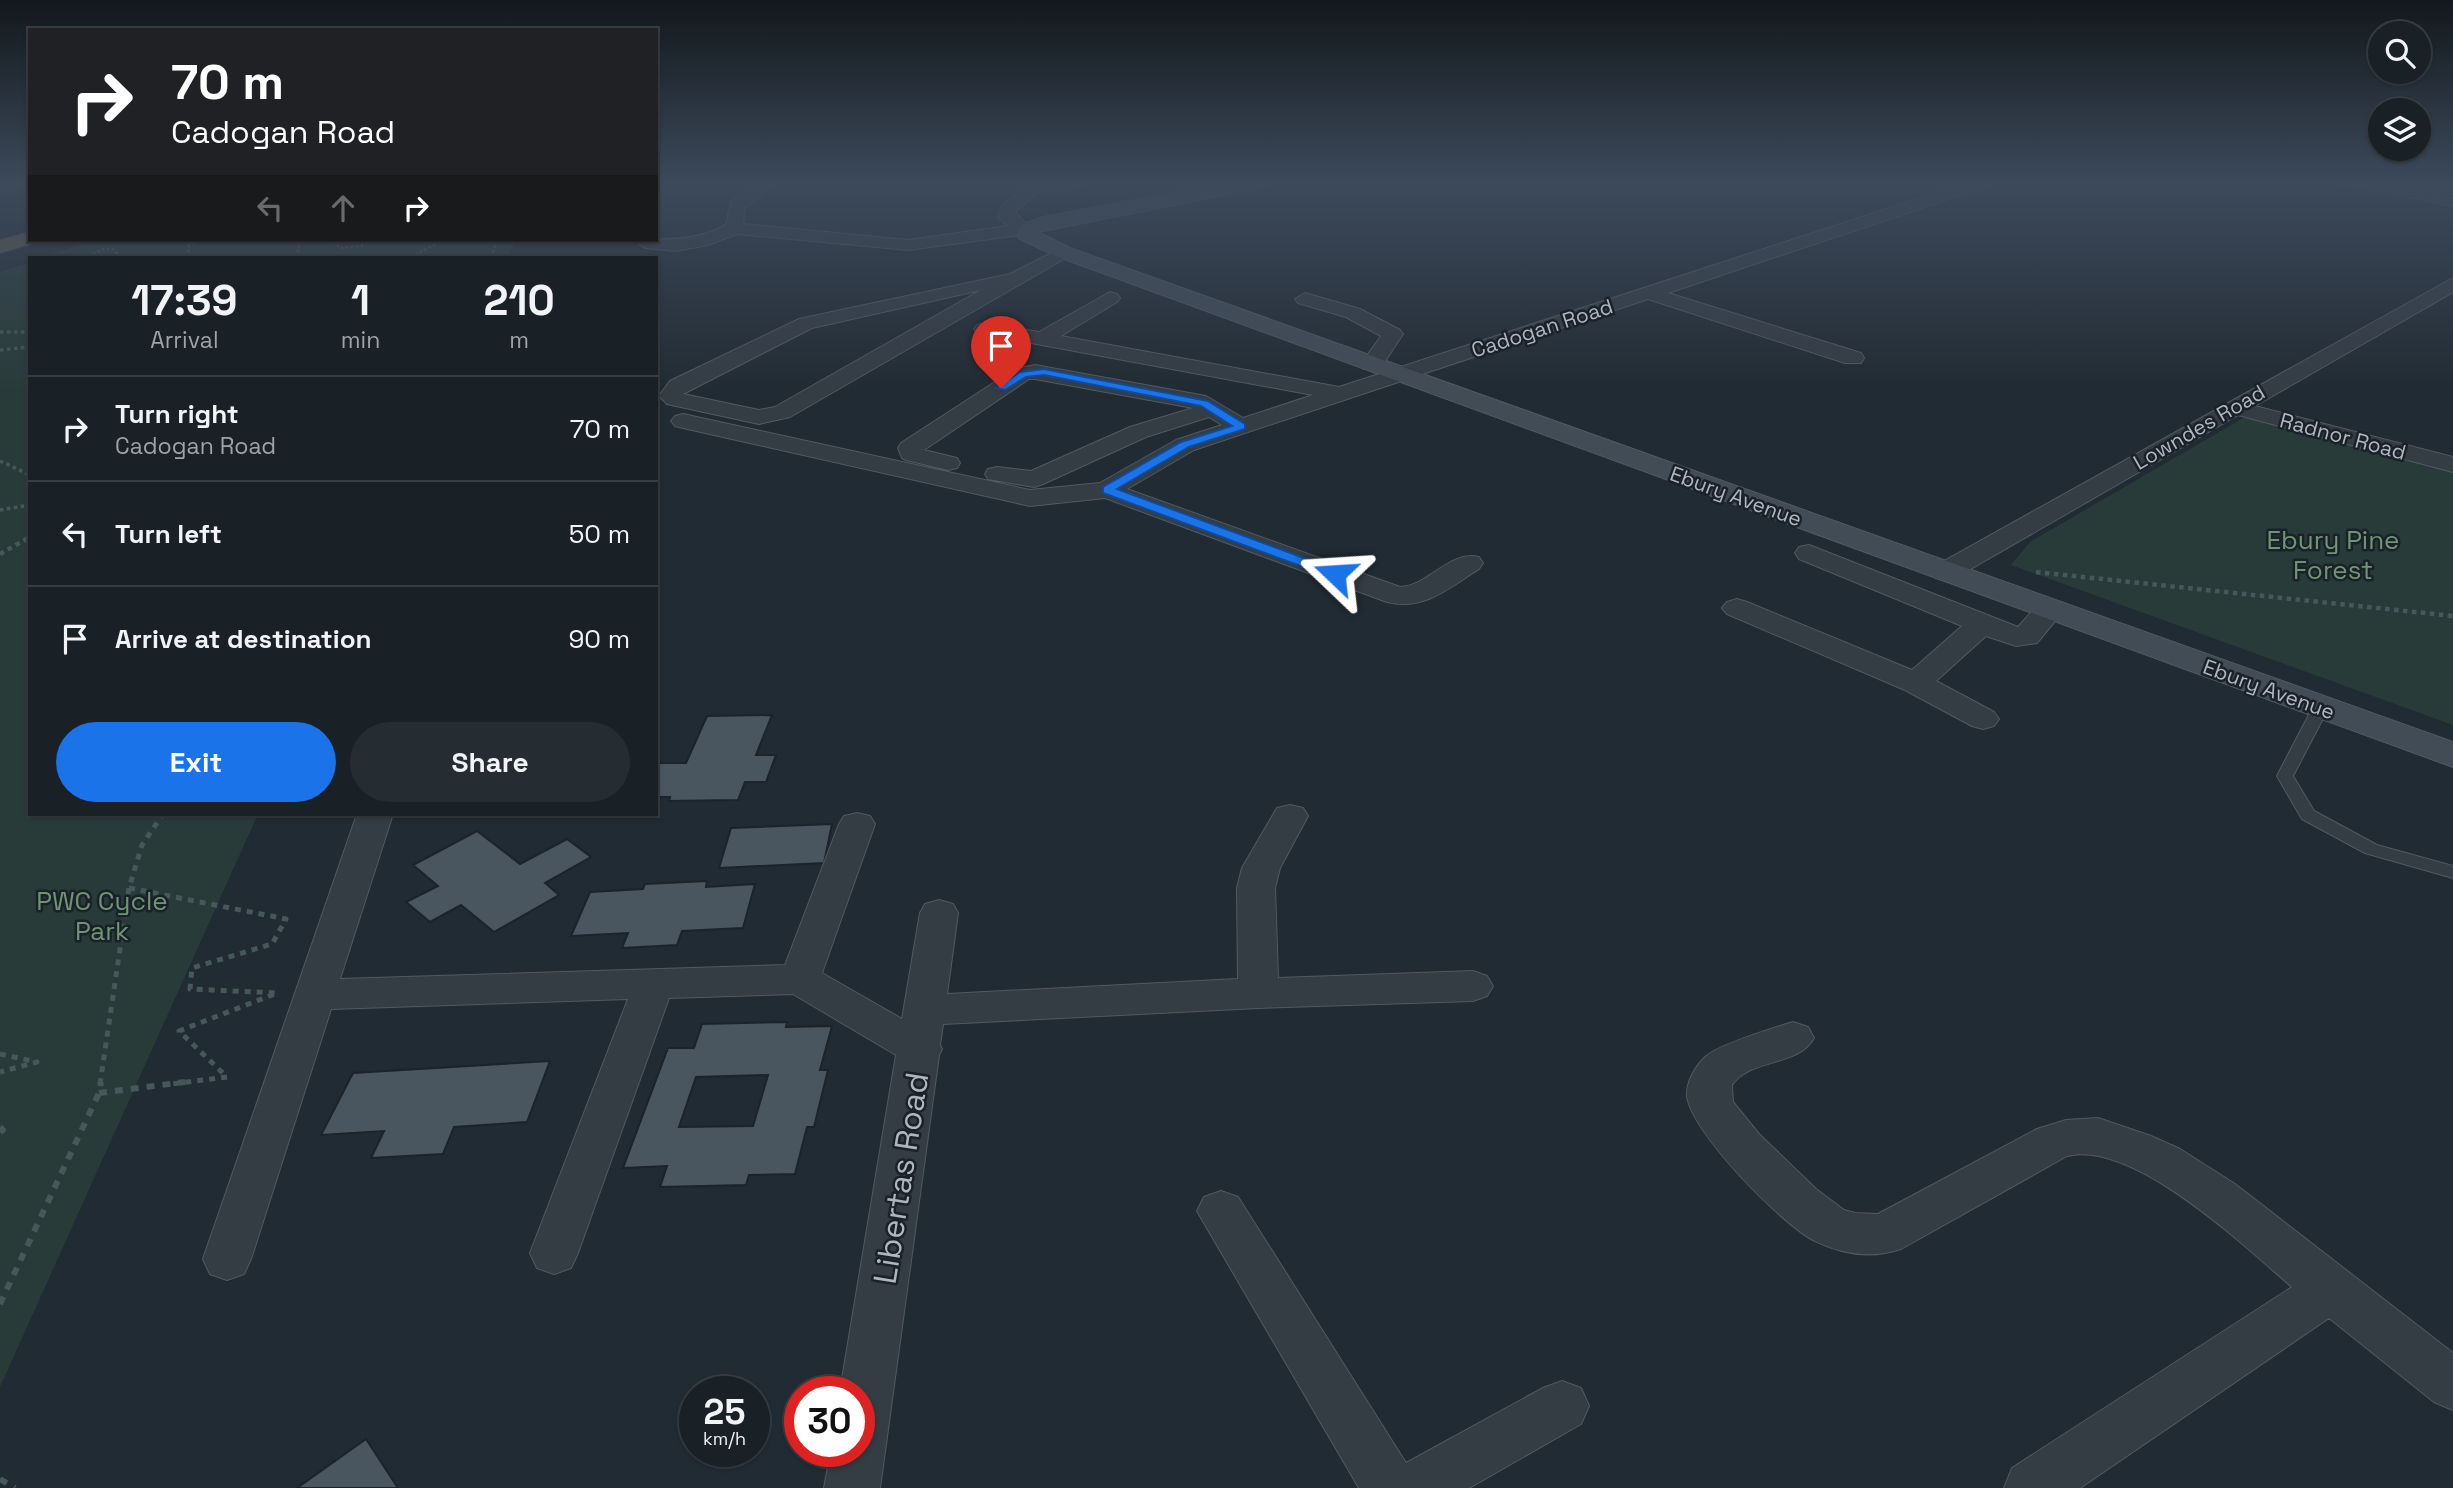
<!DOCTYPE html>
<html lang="en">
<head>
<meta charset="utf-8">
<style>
  body { margin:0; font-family:"Space Grotesk",sans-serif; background:#262d32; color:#f1f3f6; height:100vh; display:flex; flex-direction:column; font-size:26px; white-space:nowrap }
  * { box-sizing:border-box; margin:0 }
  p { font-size:23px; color:#9fa3a7 }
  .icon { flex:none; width:38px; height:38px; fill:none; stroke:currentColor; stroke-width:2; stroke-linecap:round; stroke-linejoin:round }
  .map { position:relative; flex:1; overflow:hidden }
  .side { position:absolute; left:28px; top:256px; width:630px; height:560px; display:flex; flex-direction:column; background:#192026; border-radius:0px; box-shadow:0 2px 5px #0004,0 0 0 2px #373e43 }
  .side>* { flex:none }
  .banner { position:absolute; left:28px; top:28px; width:630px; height:214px; border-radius:0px; box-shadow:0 2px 5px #0004,0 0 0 2px #373e43; background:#202124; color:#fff; overflow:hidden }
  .buttons { position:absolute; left:2368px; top:21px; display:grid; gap:14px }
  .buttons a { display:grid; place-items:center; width:63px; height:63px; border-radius:50%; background:#192026; box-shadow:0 2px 5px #0004,0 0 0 2px #373e43; font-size:35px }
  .speed { position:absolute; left:679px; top:1376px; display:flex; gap:14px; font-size:35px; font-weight:700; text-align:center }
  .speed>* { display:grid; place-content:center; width:91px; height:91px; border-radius:50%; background:#192026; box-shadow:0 2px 5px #0004,0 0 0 2px #373e43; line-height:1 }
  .speed small { font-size:18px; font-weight:400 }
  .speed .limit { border:10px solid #d22; background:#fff; color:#111 }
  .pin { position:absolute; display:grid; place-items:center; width:60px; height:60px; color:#fff; margin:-72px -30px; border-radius:50% 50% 50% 0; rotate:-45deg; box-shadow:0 0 7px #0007 }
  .pin .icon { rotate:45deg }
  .me { position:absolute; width:77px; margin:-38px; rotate:290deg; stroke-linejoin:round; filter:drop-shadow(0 0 5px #0008) }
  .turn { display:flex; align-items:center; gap:24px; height:147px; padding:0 28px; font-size:32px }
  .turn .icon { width:91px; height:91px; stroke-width:2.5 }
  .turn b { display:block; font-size:49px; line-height:60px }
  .lanes { display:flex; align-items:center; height:66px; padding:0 28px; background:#0003; justify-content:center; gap:35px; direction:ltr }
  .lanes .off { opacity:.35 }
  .eta { display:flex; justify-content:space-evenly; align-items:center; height:119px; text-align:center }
  .eta b { font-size:42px; font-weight:800; line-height:49px }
  .cta { display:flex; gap:14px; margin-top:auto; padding:14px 28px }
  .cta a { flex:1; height:80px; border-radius:42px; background:#1a73e8; color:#fff; font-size:28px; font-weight:800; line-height:80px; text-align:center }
  .cta a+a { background:#262d32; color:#f1f3f6 }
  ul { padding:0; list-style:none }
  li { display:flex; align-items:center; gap:21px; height:105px; padding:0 28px; border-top:2px solid #373e43 }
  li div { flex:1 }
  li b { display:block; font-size:26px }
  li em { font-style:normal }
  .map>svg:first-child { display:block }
  .green { fill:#293b39 }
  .building { fill:#49555f; stroke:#1b232b; stroke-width:2; fill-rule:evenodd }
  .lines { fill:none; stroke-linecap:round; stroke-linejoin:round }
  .lane-casing { stroke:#515a62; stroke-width:2 }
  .street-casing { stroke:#515a62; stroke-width:2 }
  .secondary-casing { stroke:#515a62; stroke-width:2 }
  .highway-casing { stroke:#3e474f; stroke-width:2 }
  .path-far4 { stroke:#465859; stroke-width:2.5; stroke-dasharray:2.5 2.5; stroke-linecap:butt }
  .path-far3 { stroke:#465859; stroke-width:3.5; stroke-dasharray:3.5 3.5; stroke-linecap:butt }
  .path-far2 { stroke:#465859; stroke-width:4.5; stroke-dasharray:4.5 4.5; stroke-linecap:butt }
  .path-far1 { stroke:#465859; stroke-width:5; stroke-dasharray:6 6; stroke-linecap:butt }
  .path { stroke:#465859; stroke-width:6; stroke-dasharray:8 8; stroke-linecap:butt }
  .lane { fill:#343c44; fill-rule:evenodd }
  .street { fill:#343c44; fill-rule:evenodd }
  .secondary { fill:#424c57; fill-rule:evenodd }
  .highway { fill:#6a5e52; fill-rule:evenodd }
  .route { fill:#1a73e8; stroke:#114b97; stroke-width:2 }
  .labels { text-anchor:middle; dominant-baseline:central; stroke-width:5; stroke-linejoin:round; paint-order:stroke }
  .far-street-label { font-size:21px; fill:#aeb7c1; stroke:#1a2129 }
  .park-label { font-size:26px; fill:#709574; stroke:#1a2129 }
  .near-street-label { font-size:32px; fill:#aeb7c1; stroke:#1a2129 }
</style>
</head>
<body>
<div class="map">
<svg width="2453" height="1488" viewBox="0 0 2453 1488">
  <rect width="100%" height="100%" fill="#212b33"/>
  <path class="green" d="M94 240H516L508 257H42Z
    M30 262V814H258L0 1387V272Z
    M2257 410 2453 465V725L2011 565 2030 542Z"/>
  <path class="building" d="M772 715 756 755H776L766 782H745L738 800 669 801 670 797H656V763H686L707 716Z
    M832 824 824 863 719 868 731 828Z
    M477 831 520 864 567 839 591 857 545 883 559 895 494 932 461 905 430 922 406 902 438 886 413 865Z
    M707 881 706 887 755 884 743 928 682 931 677 945 622 948 628 933 571 936 590 892 643 889 645 884Z
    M787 1022 786 1027 832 1026 820 1070H828L814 1127H807L795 1174 749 1175 746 1185 660 1187 667 1166 623 1168 668 1048H694L702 1024ZM768 1075 753 1126 679 1127 696 1077Z
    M550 1061 527 1122 454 1127 443 1154 371 1158 384 1131 321 1135 353 1073Z
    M366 1439 398 1488H297Z"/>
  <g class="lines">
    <g class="lane-casing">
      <path id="lane" d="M2332 182H2346L2453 202V206Z
        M2321 702 2329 707 2293 776 2314 811 2377 845 2453 866V878L2365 853 2302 819 2277 776 2313 707Z"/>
    </g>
    <g class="street-casing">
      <path id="street" d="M0 182H30V187L0 189Z
        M759 182H777L745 208 743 224 908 240 1008 226 998 217 999 211C1022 181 1048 179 1083 182L1075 187 1037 193 1015 212 1026 224 1034 225 1037 229 1034 233 908 250 737 234 708 245 676 251 645 248 633 240C665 239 695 242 726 225L731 202Z
        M1970 182H1993L1991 185 1668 293 1861 353 1864 358 1861 363H1845L1648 299 1194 450 1127 489 1400 587C1429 586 1449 550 1479 557L1483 563 1479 569C1449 588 1424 611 1387 602L1105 498 1030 506 683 428 675 426 671 421 675 416 683 414 1030 490 1100 483 1176 440 1222 425 1209 417 1146 437 1043 484 1034 487 988 479 985 474 988 469 997 467 1031 471 1130 427 1193 408 1035 379H1029L924 450 957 458 960 463 957 468 948 470 906 460 902 458 898 448 901 443 1015 369 1035 365 1206 396 1243 418 1313 395 977 333 974 329 977 325 984 323 1039 332 1110 292 1117 294 1120 298 1117 302 1061 336 1339 387Z
        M2379 182H2413L2453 188V198L2387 187Z
        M1063 247 1072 252 1069 256 790 417 759 424 667 404 659 396 670 381 799 319 1010 274ZM981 290 775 407 759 410 683 394 812 328Z
        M2453 278V292L2255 406 2453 457V472L2238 415 1955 578 1945 580 1935 578 1931 572 1935 566Z
        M1305 293 1360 309 1400 330 1403 334 1380 369H1364L1361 364 1381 336 1346 317 1298 303 1295 299Z
        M1809 545 2018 627C2031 613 2038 599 2059 604L2064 610 2037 643 2016 646 1986 636 1936 681 1994 712 1999 719 1994 726 1983 729 1972 726 1905 690 1727 614 1722 608 1727 602 1737 599 1747 602 1912 670 1962 626 1799 559 1795 553 1799 547Z
        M1290 805 1303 808 1308 816 1280 868 1275 888 1278 978 1473 971 1487 976 1493 986 1487 996 1473 1001 1258 1008 943 1024 940 1045 942 1049 939 1055 880 1488H824L831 1451H859V1391H840L896 1055 793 994 669 998 578 1253 571 1268 554 1274 537 1268 530 1253 628 999 331 1009 251 1259 244 1274 227 1280 210 1274 203 1259 357 814H393L340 979 785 965 839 824 844 816 857 813 870 816 875 824 822 973 902 1019 920 913 925 904 939 900 953 904 958 913 947 994 1238 979 1237 888 1242 868 1277 808Z
        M1793 1022 1808 1027 1814 1038C1798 1067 1750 1058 1732 1085L1733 1102 1759 1134 1816 1189 1844 1210 1855 1213 1878 1214 2037 1129 2066 1120 2098 1118 2151 1136 2180 1149 2235 1184 2453 1353V1410L2434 1402 2329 1318 2080 1488H2004L2012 1468 2292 1287C2244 1246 2134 1140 2067 1156L1901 1249C1872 1259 1841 1254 1813 1240 1781 1223 1691 1132 1687 1096 1686 1083 1695 1067 1704 1058 1716 1045 1774 1028 1793 1022Z
        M1221 1191 1238 1197 1406 1463 1543 1388 1562 1381 1581 1388 1589 1406 1581 1424 1469 1488H1359L1197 1211 1204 1197Z"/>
    </g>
    <g class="secondary-casing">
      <path id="secondary" d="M1233 182H1269L1260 188 1038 232 1070 248 2453 742V767L1056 256 1020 239 1017 235 1021 225 1043 217Z"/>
    </g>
    <g class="highway-casing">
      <path id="highway" d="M30 232V240H39L37 242 0 253V240Z"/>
    </g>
    <path class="path-far4" d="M328 240 342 248 365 245 368 240
      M89 257 102 249H113L120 257
      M188 257 189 245 205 240
      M297 257 300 240
      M411 257 444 240
      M491 257 498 240"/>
    <path class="path-far3" d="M0 332H30
      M0 350 30 347
      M0 461 30 475
      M0 510 30 505"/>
    <path class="path-far2" d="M0 554 30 537
      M2036 572 2453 616"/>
    <path class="path-far1" d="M129 888 286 919 272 944 192 968 190 989 277 993 179 1031 227 1077 171 1084
      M0 1054 37 1062 0 1072
      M100 1084 129 888 142 845 163 814"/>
    <path class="path" d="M99 1093 185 1082
      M0 1127 3 1130 0 1132
      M0 1304 99 1093 101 1082
      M0 1479 15 1488"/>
    <use href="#lane" class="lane"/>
    <use href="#street" class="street"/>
    <use href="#secondary" class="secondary"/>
    <use href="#highway" class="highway"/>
  </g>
  <linearGradient id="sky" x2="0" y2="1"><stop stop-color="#12181c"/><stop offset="0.47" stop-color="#3d4a5b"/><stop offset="1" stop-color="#3d4a5b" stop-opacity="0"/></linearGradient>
  <rect width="2453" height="390" fill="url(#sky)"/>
  <path class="route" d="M1044 369 1208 401 1245 424V429L1189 447 1117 489 1339 571V577H1330L1103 493V487L1181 442 1232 426 1201 406 1044 375 1026 377 1005 390 996 388 1020 372Z"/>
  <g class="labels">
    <g class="far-street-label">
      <text transform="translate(1542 328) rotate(-18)">Cadogan Road</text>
      <text transform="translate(2199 427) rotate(-30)">Lowndes Road</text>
      <text transform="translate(2343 436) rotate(15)">Radnor Road</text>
      <text transform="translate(1736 496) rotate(20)">Ebury Avenue</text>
      <text transform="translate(2269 689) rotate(20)">Ebury Avenue</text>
    </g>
    <g class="park-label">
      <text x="2333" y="540">Ebury Pine<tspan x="2333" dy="30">Forest</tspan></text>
      <text x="102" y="901">PWC Cycle<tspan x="102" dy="30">Park</tspan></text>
    </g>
    <g class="near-street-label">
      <text transform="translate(901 1178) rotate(-81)">Libertas Road</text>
    </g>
  </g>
</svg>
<div class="buttons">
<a><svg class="icon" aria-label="search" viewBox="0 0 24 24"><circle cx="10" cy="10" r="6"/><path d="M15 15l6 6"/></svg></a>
<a><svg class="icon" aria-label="layers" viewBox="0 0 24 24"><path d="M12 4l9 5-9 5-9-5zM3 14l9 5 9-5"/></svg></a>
</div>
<div class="speed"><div>25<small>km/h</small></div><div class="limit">30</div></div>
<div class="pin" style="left:1001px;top:388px;background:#d93025"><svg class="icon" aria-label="arrive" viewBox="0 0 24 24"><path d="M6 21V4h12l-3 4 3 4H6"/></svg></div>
<svg class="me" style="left:1335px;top:574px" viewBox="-20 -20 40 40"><path d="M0-17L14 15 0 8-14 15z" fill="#1a73e8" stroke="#fff" stroke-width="4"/></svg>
<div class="banner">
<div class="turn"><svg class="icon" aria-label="right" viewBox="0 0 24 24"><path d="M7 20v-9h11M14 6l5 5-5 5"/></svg><div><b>70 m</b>Cadogan Road</div></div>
<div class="lanes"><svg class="icon off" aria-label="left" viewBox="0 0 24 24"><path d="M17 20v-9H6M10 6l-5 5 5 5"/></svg><svg class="icon off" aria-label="ahead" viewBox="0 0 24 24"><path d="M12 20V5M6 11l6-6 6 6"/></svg><svg class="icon" aria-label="right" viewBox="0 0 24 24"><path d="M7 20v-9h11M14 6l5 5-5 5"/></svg></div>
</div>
<section class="side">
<div class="eta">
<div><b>17:39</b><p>Arrival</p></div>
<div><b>1</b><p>min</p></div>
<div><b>210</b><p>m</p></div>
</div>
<ul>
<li><svg class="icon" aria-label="right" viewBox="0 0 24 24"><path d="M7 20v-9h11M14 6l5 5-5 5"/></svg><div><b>Turn right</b><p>Cadogan Road</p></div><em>70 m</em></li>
<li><svg class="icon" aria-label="left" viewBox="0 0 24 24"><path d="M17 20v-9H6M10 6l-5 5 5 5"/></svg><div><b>Turn left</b></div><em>50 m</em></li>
<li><svg class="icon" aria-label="arrive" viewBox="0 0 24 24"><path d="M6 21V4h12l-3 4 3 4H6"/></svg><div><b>Arrive at destination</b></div><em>90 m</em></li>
</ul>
<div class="cta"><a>Exit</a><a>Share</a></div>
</section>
</div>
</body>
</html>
